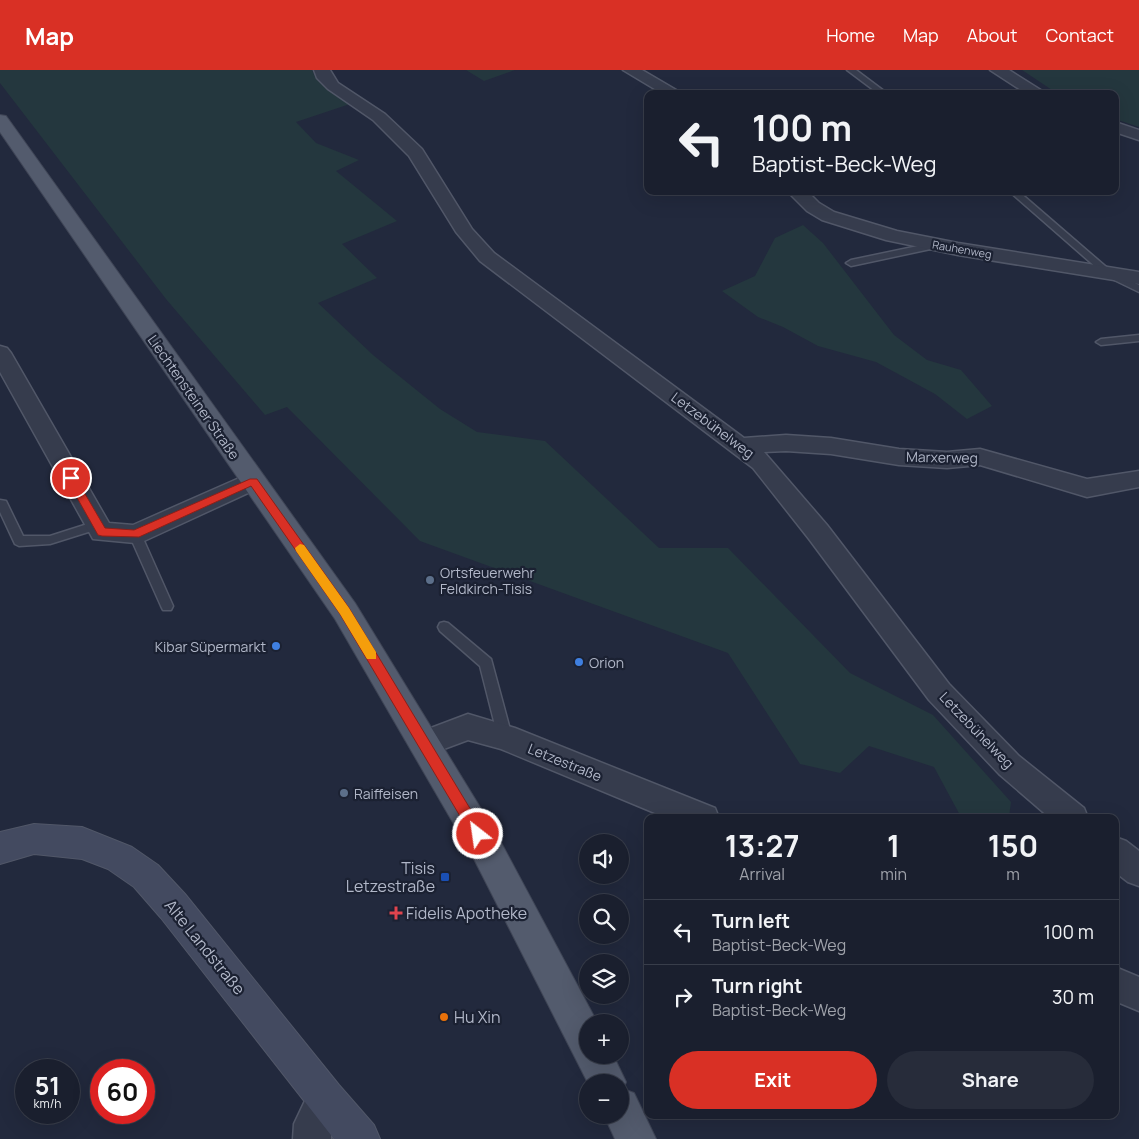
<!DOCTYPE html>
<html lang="en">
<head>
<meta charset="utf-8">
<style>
  body { margin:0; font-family:Manrope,sans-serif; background:#272c3a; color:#f1f3f6; height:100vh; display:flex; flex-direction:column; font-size:19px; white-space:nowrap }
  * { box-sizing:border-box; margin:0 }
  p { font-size:16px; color:#9fa2aa }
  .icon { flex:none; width:28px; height:28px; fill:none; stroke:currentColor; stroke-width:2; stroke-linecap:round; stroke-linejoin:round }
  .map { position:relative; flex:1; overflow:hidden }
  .details { position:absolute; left:644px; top:744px; width:475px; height:305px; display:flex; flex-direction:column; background:#1a1f2e; border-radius:10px; box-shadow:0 5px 20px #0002,0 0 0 1px #383d4a }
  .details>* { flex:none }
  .hud { position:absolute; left:644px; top:20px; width:475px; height:105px; border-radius:10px; box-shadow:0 5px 20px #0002,0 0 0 1px #383d4a; background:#1a1f2e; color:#f1f3f6; overflow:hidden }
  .controls { position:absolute; left:579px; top:764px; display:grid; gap:10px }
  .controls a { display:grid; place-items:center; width:50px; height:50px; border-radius:50%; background:#1a1f2e; box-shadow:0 5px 20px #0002,0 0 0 1px #383d4a; font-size:25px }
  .speed { position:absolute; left:15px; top:989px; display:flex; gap:10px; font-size:25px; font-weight:700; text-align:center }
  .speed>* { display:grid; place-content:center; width:65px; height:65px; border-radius:50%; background:#1a1f2e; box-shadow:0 5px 20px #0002,0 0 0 1px #383d4a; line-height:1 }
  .speed small { font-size:12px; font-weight:400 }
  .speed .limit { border:8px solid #d22; background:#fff; color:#111 }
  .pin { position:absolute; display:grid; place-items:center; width:42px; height:42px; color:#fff; margin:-21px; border:2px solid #fff; border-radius:50%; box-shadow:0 1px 5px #0007 }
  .me { position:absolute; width:55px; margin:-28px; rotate:330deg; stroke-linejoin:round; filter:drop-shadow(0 0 4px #0008) }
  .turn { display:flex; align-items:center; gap:18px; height:105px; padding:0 25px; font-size:22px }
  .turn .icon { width:65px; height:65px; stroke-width:2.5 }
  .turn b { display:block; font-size:35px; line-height:42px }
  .eta { display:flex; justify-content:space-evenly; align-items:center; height:85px; text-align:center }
  .eta b { font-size:30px; font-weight:700; line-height:35px }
  .primary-button { display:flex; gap:10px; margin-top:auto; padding:10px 25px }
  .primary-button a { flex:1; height:58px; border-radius:30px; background:#d93025; color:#fff; font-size:20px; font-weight:700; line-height:58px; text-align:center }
  .primary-button a+a { background:#272c3a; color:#f1f3f6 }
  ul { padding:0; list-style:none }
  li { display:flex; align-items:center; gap:15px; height:65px; padding:0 25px; border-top:1px solid #383d4a }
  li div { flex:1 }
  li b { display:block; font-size:19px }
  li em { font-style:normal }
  header { display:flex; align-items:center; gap:30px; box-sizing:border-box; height:70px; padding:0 25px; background:#d93025; color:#fff }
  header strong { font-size:24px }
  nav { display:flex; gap:28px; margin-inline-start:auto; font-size:18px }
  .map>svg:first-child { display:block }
  .green { fill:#24373e }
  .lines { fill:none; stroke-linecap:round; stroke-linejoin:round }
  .lane-casing { stroke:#515768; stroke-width:3 }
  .street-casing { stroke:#515768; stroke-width:3 }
  .secondary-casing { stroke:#515768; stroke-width:2 }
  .primary-casing { stroke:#3f4556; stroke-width:2 }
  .lane { fill:#363c4d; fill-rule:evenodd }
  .street { fill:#363c4d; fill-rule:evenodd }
  .secondary { fill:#434a60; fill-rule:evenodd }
  .primary { fill:#535b6d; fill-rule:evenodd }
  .route { fill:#d93025; stroke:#8d1f18 }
  .slow { fill:#f59e0b }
  .service-dot { fill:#5c6f8a; stroke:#1b2132; stroke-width:2 }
  .shop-dot { fill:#3f7fe0; stroke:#1b2132; stroke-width:2 }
  .transit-dot { fill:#1a4fb4; stroke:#1b2132; stroke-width:2 }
  .health-dot { fill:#e0444e; stroke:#1b2132; stroke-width:2 }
  .food-dot { fill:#e8710a; stroke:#1b2132; stroke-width:2 }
  .labels { text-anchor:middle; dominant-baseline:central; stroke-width:4.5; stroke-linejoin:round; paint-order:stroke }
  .far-street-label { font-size:11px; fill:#b1b7c8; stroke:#1b2132 }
  .street-label { font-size:14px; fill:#b1b7c8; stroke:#1b2132 }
  .poi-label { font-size:14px; fill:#b1b7c8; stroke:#1b2132; text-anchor:start }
  .near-poi-label { font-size:16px; fill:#b1b7c8; stroke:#1b2132; text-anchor:start }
  .near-street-label { font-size:16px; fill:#b1b7c8; stroke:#1b2132 }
</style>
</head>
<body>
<header>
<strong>Map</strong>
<nav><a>Home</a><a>Map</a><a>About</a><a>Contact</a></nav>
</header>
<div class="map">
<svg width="1139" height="1069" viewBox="0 0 1139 1069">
  <rect width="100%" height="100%" fill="#22293d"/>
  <path class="green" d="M0 0H312L316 9 350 34 296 52 316 73 359 90 336 101 397 151 342 174 377 208 318 233 373 285 440 339 477 362 545 371 659 478H728L850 603 933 645 1011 732 1009 747H961L934 697 869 676 840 703 800 694 728 583 420 471 287 337 265 345 166 229 0 13Z
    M466 0H515L484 11Z
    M1022 0H1139V57L1115 49V24H1058Z
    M803 155 823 173 894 265 927 290 961 300 992 336 967 349 935 324 876 292 818 276 783 257 758 247 722 221 755 206 775 168Z"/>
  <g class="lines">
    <g class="lane-casing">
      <path id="lane" d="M847 0H856L888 24H879Z
        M1009 121H1018L1112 202 1139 215V222L1106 206Z
        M937 172 941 175 940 177 851 196 846 193 851 190Z
        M1139 265V271L1101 275 1096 272 1101 269Z
        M0 430 6 431 23 466H50L97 451 103 455 101 458 50 474 19 476 15 474 0 442Z
        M135 460 141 464 173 536 171 540H163L161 536 129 464Z
        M444 552 448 553 491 589 512 667 510 671 505 673 500 671 498 667 480 596 440 561 438 557 440 553Z"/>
    </g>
    <g class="street-casing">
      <path id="street" d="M314 0H330L338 13 385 44 422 79 472 159 494 183 744 368 786 365 831 368 899 379 947 382 980 379 1087 409 1139 401V417L1087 427 980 395 947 398 899 395 831 384 786 381 764 382 827 455 949 614 1019 686 1084 738 1088 748H1050L999 704 929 630 809 469 753 398 480 191 456 162 409 86 373 50 328 19 317 8Z
        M623 0H642L683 24H663Z
        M990 0H1009L1047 24H1027Z
        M1115 52 1139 60V70L1115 62Z
        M787 121H807L819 133 834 142 897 161 958 173 1139 202V214L958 185 886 170 822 150 807 141Z
        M0 276 7 278 11 283 109 453 133 455 253 402 261 405 265 411 261 417 144 471 135 473 93 469 0 302Z
        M468 644 515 658 715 738 719 748H667L501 679 468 670 425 686 415 682 410 673 415 664Z
        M1115 767 1126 771 1139 781V816L1128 812 1115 802Z
        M1115 897 1139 907V941L1115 931Z
        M325 1011 338 1016 343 1029 331 1056V1069H293L294 1054 312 1016Z"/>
    </g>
    <g class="secondary-casing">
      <path id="secondary" d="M34 754 82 757 132 777 158 795 185 824 339 1015 374 1055 380 1069H334L161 848 134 817 108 799 82 789 34 784 0 794V762Z"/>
    </g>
    <g class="primary-casing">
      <path id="primary" d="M0 45 6 46 355 533 497 765 597 952H588V985H613L626 1012 623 1019 634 1023 656 1069H615L604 1045H620V1012L588 1013 473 787 335 549 0 62Z"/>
    </g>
    <use href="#lane" class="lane"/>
    <use href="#street" class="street"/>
    <use href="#secondary" class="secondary"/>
    <use href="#primary" class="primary"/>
  </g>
  <path class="route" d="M71 404 74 405 105 458 134 460 250 409H257L349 538 483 760 485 764 483 768 478 770 473 768 340 544 251 416 139 467 102 466 98 465 66 408Z"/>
  <path class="slow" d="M300 474 304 475 349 538 376 582V589H367L340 544 296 481 295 478Z"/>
  <g class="service-dot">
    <circle cx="430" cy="510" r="5"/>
    <circle cx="344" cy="723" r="5"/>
  </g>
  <g class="shop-dot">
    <circle cx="276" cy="576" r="5"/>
    <circle cx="579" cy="592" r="5"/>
  </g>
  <rect class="transit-dot" x="440" y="802" width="10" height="10" rx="2.5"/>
  <path class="health-dot" d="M393.5 835.5h5v5h5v5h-5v5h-5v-5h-5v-5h5z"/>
  <circle class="food-dot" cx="444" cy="947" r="5"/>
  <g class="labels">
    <g class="far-street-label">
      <text transform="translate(962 179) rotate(10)">Rauhenweg</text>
    </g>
    <g class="street-label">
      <text transform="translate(194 327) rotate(55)">Liechtensteiner Straße</text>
      <text transform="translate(713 355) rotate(37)">Letzebühelweg</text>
      <text transform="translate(942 387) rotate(1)">Marxerweg</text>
      <text transform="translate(977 660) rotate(46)">Letzebühelweg</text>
      <text transform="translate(565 692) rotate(22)">Letzestraße</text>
    </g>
    <g class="poi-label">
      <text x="440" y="502">Ortsfeuerwehr<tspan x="440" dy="16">Feldkirch-Tisis</tspan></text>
      <text x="266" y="576" text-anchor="end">Kibar Süpermarkt</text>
      <text x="589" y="592">Orion</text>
      <text x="354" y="723">Raiffeisen</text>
    </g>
    <g class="near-poi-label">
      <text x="435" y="798" text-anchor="end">Tisis<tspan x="435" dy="18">Letzestraße</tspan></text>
      <text x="406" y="843">Fidelis Apotheke</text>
      <text x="454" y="947">Hu Xin</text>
    </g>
    <g class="near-street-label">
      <text transform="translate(205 877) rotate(51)">Alte Landstraße</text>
    </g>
  </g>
</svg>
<div class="controls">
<a><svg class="icon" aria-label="sound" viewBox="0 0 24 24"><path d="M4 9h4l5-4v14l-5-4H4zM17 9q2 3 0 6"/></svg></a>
<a><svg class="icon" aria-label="search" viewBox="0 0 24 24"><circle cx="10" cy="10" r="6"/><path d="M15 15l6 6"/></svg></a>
<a><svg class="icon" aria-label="layers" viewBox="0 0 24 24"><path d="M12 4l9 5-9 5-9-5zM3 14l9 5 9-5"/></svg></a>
<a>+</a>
<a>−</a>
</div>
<div class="speed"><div>51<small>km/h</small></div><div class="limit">60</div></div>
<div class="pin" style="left:71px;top:408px;background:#d93025"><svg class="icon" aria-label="arrive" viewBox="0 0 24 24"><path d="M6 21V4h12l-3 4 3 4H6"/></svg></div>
<svg class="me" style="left:478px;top:764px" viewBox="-20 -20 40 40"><circle r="17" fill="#d93025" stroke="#fff" stroke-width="3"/><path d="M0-11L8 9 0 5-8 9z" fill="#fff"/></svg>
<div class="hud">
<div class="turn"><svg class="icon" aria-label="left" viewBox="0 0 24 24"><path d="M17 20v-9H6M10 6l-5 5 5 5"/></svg><div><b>100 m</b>Baptist-Beck-Weg</div></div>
</div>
<section class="details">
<div class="eta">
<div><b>13:27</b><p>Arrival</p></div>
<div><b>1</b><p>min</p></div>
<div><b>150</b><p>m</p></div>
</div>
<ul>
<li><svg class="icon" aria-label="left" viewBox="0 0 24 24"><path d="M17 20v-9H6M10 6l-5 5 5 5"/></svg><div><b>Turn left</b><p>Baptist-Beck-Weg</p></div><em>100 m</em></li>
<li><svg class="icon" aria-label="right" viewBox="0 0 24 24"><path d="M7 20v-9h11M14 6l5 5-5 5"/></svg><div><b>Turn right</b><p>Baptist-Beck-Weg</p></div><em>30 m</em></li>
</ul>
<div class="primary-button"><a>Exit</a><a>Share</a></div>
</section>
</div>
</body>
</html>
